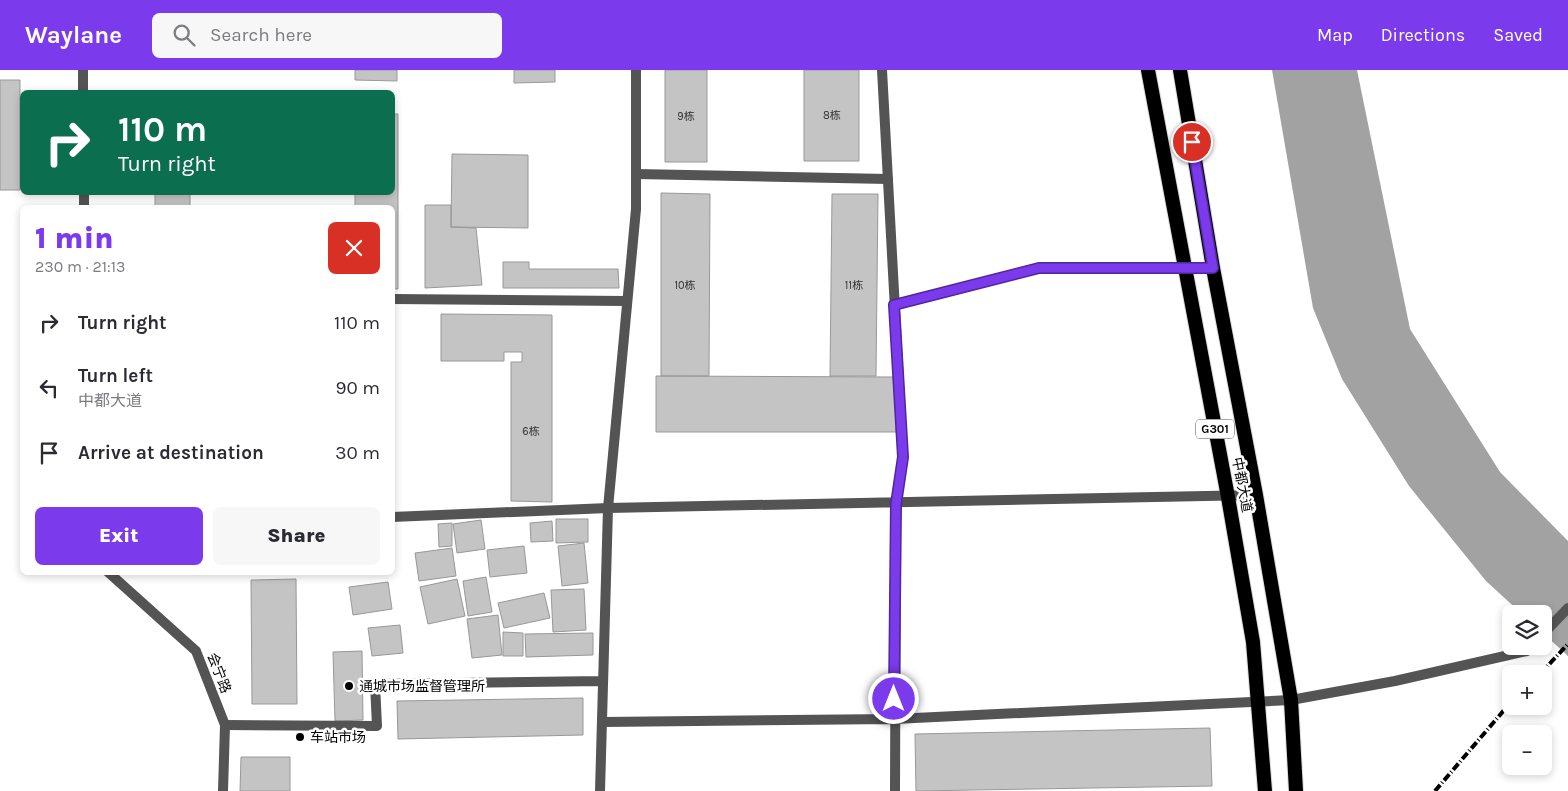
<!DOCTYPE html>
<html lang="en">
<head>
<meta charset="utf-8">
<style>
  body { margin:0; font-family:Karla,"Noto Sans SC",sans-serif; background:#f7f7f7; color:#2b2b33; height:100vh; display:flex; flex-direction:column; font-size:19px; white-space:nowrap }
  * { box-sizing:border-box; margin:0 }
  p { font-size:16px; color:#7c7c81 }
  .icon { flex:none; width:28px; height:28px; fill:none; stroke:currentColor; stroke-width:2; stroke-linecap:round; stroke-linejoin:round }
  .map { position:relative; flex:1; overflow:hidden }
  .drawer { position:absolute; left:20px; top:135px; width:375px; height:370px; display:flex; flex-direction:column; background:#fff; border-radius:8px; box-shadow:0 2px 8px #0003 }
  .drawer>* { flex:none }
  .hud { position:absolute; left:20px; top:20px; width:375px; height:105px; border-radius:8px; box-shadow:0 2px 8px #0003; background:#0b6e4f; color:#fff; overflow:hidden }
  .tools { position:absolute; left:1502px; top:535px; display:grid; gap:10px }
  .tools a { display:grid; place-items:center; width:50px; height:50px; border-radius:8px; background:#fff; box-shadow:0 2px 8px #0003; font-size:25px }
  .pin { position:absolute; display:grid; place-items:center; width:42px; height:42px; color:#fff; margin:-21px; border:2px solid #fff; border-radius:50%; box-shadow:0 1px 5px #0007 }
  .me { position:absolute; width:55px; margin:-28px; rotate:0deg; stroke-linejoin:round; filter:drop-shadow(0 0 4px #0008) }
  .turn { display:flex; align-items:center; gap:18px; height:105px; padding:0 15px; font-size:22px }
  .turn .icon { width:65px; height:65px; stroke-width:2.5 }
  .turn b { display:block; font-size:35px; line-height:42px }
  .round { display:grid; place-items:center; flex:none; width:52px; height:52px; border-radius:8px; background:#f7f7f7 }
  .summary { display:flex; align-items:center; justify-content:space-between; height:85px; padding:0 15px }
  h1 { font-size:30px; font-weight:800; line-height:38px; color:#7c3aed }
  .action { display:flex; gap:10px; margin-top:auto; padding:10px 15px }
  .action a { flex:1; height:58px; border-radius:8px; background:#7c3aed; color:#fff; font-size:20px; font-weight:800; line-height:58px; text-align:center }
  .action a+a { background:#f7f7f7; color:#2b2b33 }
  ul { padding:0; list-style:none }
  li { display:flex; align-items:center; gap:15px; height:65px; padding:0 15px }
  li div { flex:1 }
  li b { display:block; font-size:19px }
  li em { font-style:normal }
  header { display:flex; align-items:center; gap:30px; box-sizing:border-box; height:70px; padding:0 25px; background:#7c3aed; color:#fff }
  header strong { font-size:24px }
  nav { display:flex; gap:28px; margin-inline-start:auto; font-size:18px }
  .search { width:350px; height:45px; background:#f7f7f7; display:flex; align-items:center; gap:12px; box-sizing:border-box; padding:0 18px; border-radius:8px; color:#7c7c81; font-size:19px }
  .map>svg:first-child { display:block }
  .water { fill:#a2a2a2 }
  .building { fill:#c4c4c4; stroke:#989898 }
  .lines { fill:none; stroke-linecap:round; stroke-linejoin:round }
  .trunk-casing { stroke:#dbdbdb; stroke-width:16 }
  .service { stroke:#545454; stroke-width:10 }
  .minor { stroke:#545454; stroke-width:10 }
  .tertiary { stroke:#545454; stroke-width:10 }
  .trunk { stroke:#000; stroke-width:14 }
  .rail { stroke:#000; stroke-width:4; stroke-dasharray:8 2.5 1 2.5; stroke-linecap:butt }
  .route-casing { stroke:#51269a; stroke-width:12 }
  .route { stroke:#7c3aed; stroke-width:9 }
  .poi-dot { fill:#000; stroke:#fff; stroke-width:2 }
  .labels { text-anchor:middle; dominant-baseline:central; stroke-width:5; stroke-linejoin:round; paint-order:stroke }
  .number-label { font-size:11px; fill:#313131 }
  .shield { fill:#fff; stroke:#4c4c4c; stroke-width:1 }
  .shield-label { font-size:12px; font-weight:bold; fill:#000 }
  .street-label { font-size:14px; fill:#000; stroke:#fff }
  .poi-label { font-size:14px; fill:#000; stroke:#fff; text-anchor:start }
</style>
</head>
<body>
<header>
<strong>Waylane</strong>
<div class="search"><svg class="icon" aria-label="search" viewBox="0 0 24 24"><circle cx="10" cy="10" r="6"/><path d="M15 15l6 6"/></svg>Search here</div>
<nav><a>Map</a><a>Directions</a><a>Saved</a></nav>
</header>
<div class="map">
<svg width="1568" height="721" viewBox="0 0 1568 721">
  <rect width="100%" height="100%" fill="#fff"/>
  <path class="water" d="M1272 0H1357L1410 259 1500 402 1568 471V586L1544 564V544H1522L1486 511 1409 416 1342 309 1313 238Z"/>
  <path class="building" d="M355 0H397V11L355 10Z
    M514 0H555V12L514 13Z
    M665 0H707V92H665Z
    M804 0H859V91H804Z
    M0 10H20V120H0Z
    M392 44H398V219H392V138H355V122H392Z
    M452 84 528 85V158L451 157Z
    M155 122H190V138H155Z
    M661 123 710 124 709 306H661Z
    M832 124H878L876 306H830Z
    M425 135H451V157L476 158 482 215 425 218Z
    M503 192H529V199H618L619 218H503Z
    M441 244 552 245V432L511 431V292H522V282H504V291H441Z
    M656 306 896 307V362H656Z
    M556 449H588V472L556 473Z
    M481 450 485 479 457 483 453 454Z
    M552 451 553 471 531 472 530 453Z
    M452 453V476L439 477 438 454Z
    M584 473 588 513 562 516 558 476Z
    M524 476 527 503 490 507 487 480Z
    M452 478 456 506 419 511 415 483Z
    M486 507 492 542 468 546 463 511Z
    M296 509 297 634H252L251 510Z
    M457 509 465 546 428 554 420 517Z
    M388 512 392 539 353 545 349 517Z
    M584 519 586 560 553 562 551 520Z
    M544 523 550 548 504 558 498 533Z
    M498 545 502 585 472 588 467 549Z
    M400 555 403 583 372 586 368 558Z
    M503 562 523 563V586H503Z
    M593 563V585L526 587 525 564Z
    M362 581 363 650 335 651 333 582Z
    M583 628V665L398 669 397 631Z
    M1210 658 1212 716 916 721 915 664Z
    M241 687H290V721H240Z"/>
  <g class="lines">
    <g class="trunk-casing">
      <path id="trunk" d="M1148 0 1228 427 1253 572 1265 721
        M1180 0 1213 198 1256 425 1291 630 1296 721"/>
    </g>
    <path class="service" d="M636 104 888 109
      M392 229 627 231"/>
    <path class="minor" d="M882 0 903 387 896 434 895 721
      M894 235 1039 198H1213
      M392 447 608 438 1256 425
      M603 652 894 649 1291 630
      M225 655 377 656 375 614 602 611
      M600 721 608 438 636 139V0"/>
    <path class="tertiary" d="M83 0V22
      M84 122V138
      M108 502 196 581 225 655 223 721
      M1544 563 1568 538
      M1291 630 1395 611 1527 581 1532 576"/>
    <use href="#trunk" class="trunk"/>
    <path class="rail" d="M1540 604 1568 574
      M1435 721 1511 632"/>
  </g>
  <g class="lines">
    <g class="route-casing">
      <path id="route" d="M894 629 896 434 903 387 894 235 1039 198H1213L1192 72"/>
    </g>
    <use href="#route" class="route"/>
  </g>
  <g class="poi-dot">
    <circle cx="349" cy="616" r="5"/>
    <circle cx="300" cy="667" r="5"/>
  </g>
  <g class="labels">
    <g class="number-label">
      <text x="832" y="45">8栋</text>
      <text x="686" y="46">9栋</text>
      <text x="685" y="215">10栋</text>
      <text x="854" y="215">11栋</text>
      <text x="531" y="361">6栋</text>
    </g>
    <rect class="shield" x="1196" y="349.5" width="38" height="19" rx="4"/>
    <g class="shield-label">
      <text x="1215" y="359">G301</text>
    </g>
    <g class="street-label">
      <text transform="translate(1242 415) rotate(79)">中都大道</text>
      <text transform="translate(219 603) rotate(69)">会宁路</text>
    </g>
    <g class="poi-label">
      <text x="359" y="616">通城市场监督管理所</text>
      <text x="310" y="667">车站市场</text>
    </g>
  </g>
</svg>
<div class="tools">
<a><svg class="icon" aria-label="layers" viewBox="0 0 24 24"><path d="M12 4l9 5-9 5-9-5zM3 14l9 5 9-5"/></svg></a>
<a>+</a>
<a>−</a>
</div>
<div class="pin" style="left:1192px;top:72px;background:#d93025"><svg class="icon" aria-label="arrive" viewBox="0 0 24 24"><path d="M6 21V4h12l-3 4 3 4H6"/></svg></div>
<svg class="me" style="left:894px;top:629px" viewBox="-20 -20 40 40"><circle r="17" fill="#7c3aed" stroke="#fff" stroke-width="3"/><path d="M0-11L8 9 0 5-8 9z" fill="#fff"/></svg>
<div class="hud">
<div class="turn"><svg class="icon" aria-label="right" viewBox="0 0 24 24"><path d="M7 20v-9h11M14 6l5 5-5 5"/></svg><div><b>110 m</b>Turn right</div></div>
</div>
<section class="drawer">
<div class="summary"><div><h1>1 min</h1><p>230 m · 21:13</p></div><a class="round" style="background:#d93025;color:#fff"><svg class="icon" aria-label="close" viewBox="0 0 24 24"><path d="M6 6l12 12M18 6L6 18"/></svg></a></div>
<ul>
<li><svg class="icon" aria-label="right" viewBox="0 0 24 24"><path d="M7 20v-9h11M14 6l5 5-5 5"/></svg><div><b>Turn right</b></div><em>110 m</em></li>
<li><svg class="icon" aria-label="left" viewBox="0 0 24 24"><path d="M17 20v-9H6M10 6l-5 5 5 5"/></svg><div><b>Turn left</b><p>中都大道</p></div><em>90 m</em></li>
<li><svg class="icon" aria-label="arrive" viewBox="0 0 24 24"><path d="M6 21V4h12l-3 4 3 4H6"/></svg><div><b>Arrive at destination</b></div><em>30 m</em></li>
</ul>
<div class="action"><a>Exit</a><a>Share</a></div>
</section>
</div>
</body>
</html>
